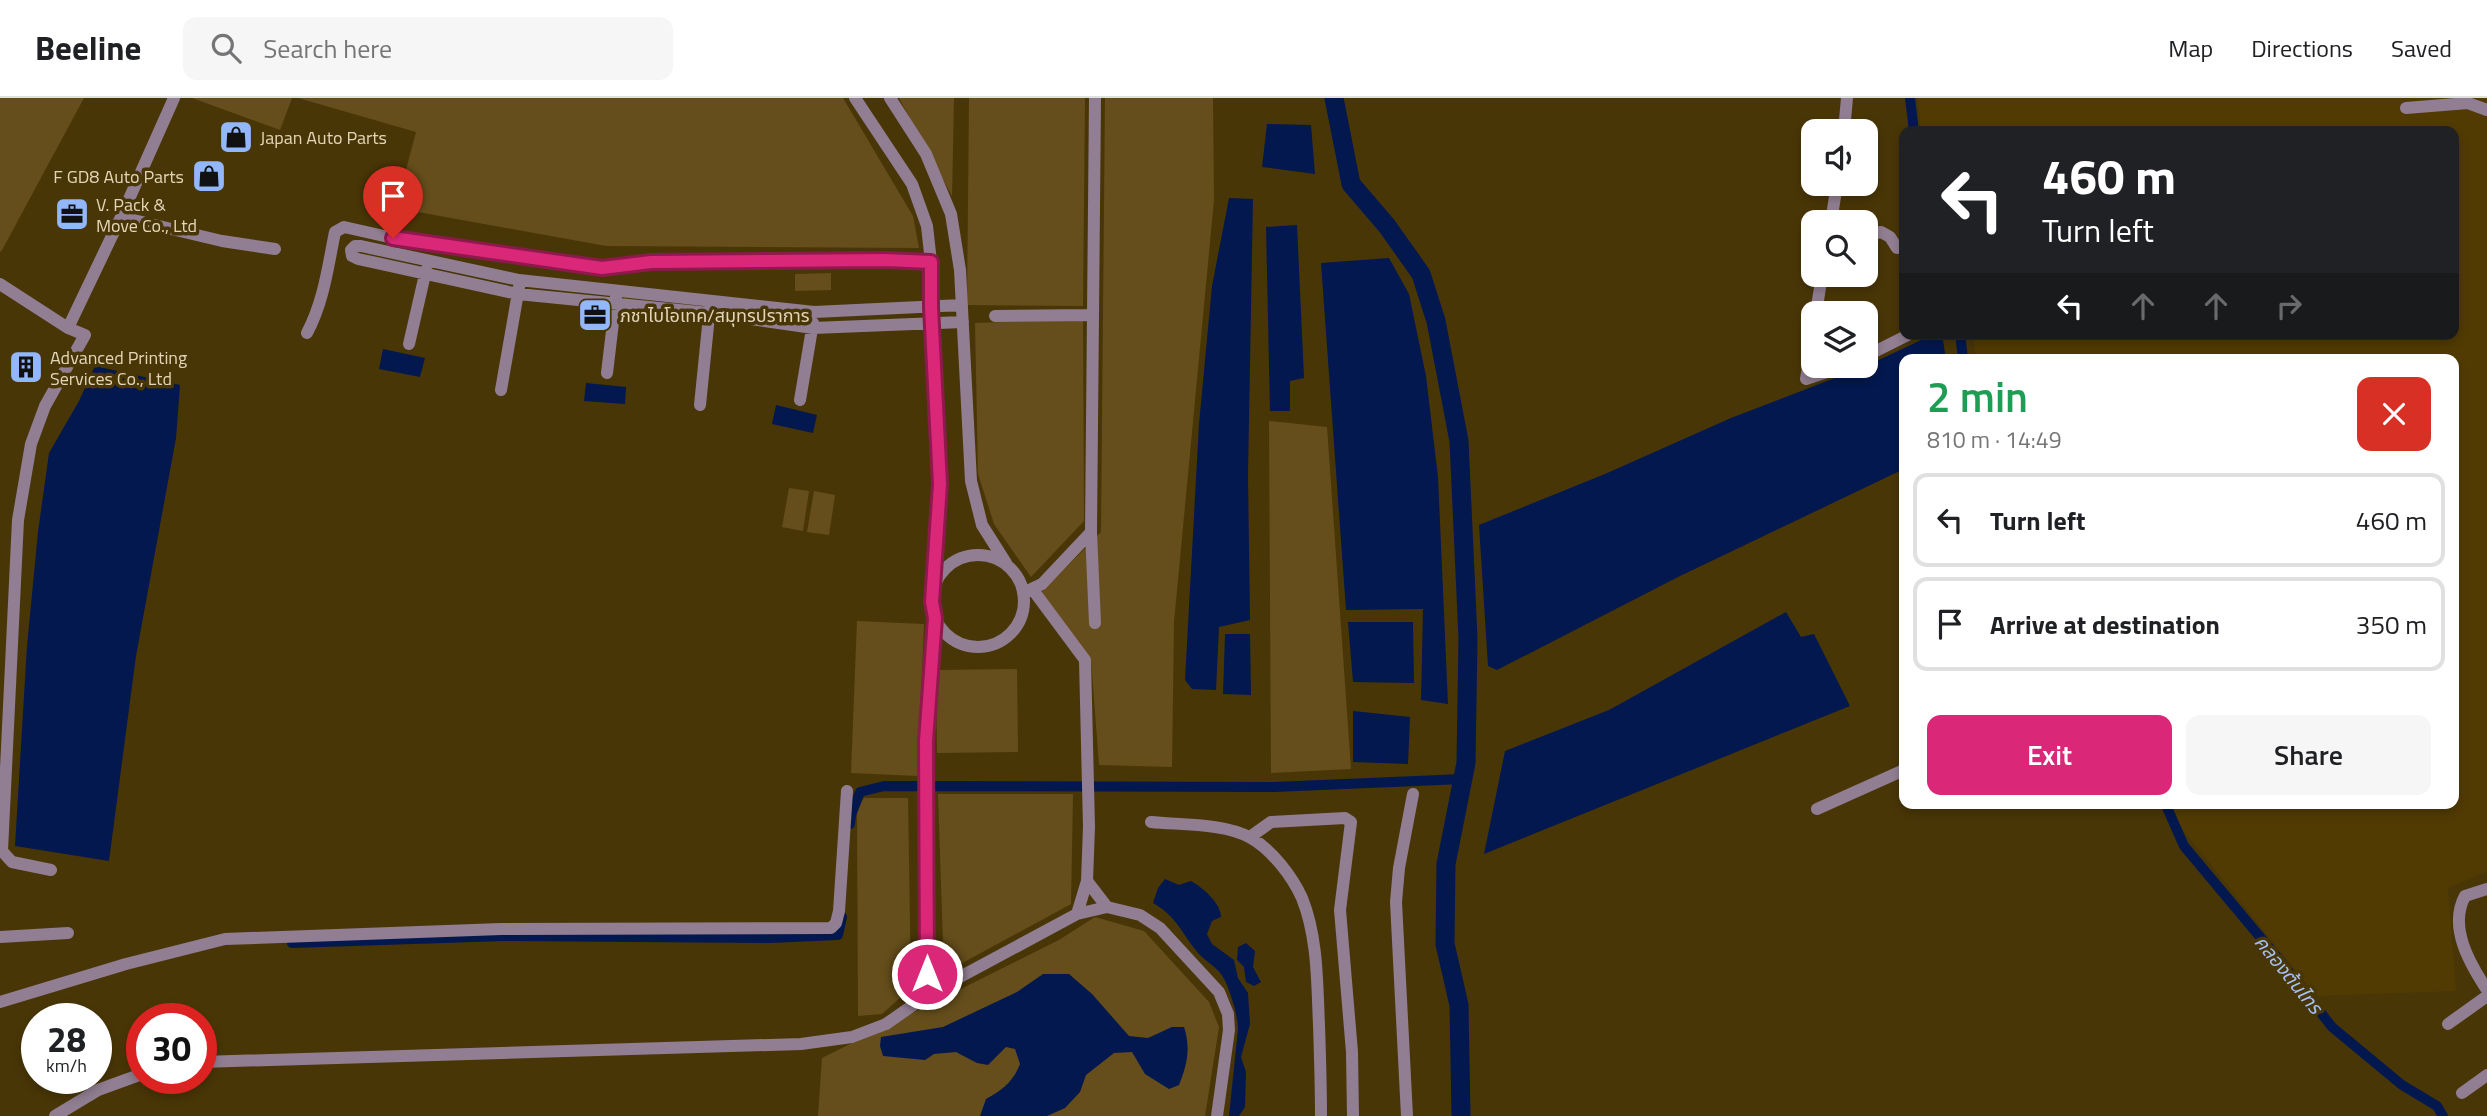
<!DOCTYPE html>
<html lang="en">
<head>
<meta charset="utf-8">
<style>
  body { margin:0; font-family:"Titillium Web","Noto Sans Thai",sans-serif; background:#f6f6f6; color:#202124; height:100vh; display:flex; flex-direction:column; font-size:26px; white-space:nowrap }
  * { box-sizing:border-box; margin:0 }
  p { font-size:23px; color:#757577 }
  .icon { flex:none; width:38px; height:38px; fill:none; stroke:currentColor; stroke-width:2; stroke-linecap:round; stroke-linejoin:round }
  .map { position:relative; flex:1; overflow:hidden }
  .details { position:absolute; left:1899px; top:256px; width:560px; height:455px; display:flex; flex-direction:column; background:#fff; border-radius:14px; box-shadow:0 4px 10px #0003 }
  .details>* { flex:none }
  .hud { position:absolute; left:1899px; top:28px; width:560px; height:214px; border-radius:14px; box-shadow:0 4px 10px #0003; background:#202124; color:#fff; overflow:hidden }
  .controls { position:absolute; left:1801px; top:21px; display:grid; gap:14px }
  .controls a { display:grid; place-items:center; width:77px; height:77px; border-radius:14px; background:#fff; box-shadow:0 4px 10px #0003; font-size:35px }
  .speed { position:absolute; left:21px; top:905px; display:flex; gap:14px; font-size:35px; font-weight:700; text-align:center }
  .speed>* { display:grid; place-content:center; width:91px; height:91px; border-radius:50%; background:#fff; box-shadow:0 4px 10px #0003; line-height:1 }
  .speed small { font-size:18px; font-weight:400 }
  .speed .limit { border:10px solid #d22; background:#fff; color:#111 }
  .pin { position:absolute; display:grid; place-items:center; width:60px; height:60px; color:#fff; margin:-72px -30px; border-radius:50% 50% 50% 0; rotate:-45deg; box-shadow:0 0 7px #0007 }
  .pin .icon { rotate:45deg }
  .me { position:absolute; width:77px; margin:-38px; rotate:0deg; stroke-linejoin:round; filter:drop-shadow(0 0 5px #0008) }
  .turn { display:flex; align-items:center; gap:24px; height:147px; padding:0 28px; font-size:32px }
  .turn .icon { width:91px; height:91px; stroke-width:2.5 }
  .turn b { display:block; font-size:49px; line-height:60px }
  .lanes { display:flex; align-items:center; height:66px; padding:0 28px; background:#0003; justify-content:center; gap:35px; direction:ltr }
  .lanes .off { opacity:.35 }
  .round { display:grid; place-items:center; flex:none; width:74px; height:74px; border-radius:14px; background:#f6f6f6 }
  .headline { display:flex; align-items:center; justify-content:space-between; height:119px; padding:0 28px }
  h1 { font-size:42px; font-weight:600; line-height:52px; color:#1e9e55 }
  .button { display:flex; gap:14px; margin-top:auto; padding:14px 28px }
  .button a { flex:1; height:80px; border-radius:14px; background:#db2777; color:#fff; font-size:28px; font-weight:600; line-height:80px; text-align:center }
  .button a+a { background:#f6f6f6; color:#202124 }
  ul { padding:0; list-style:none }
  li { display:flex; align-items:center; gap:21px; height:94px; margin:0 14px 10px; padding:0 14px; border:4px solid #e0e0e0; border-radius:14px }
  li div { flex:1 }
  li b { display:block; font-size:26px }
  li em { font-style:normal }
  header { display:flex; align-items:center; gap:42px; box-sizing:border-box; height:98px; padding:0 35px; background:#fff; border-bottom:2px solid #e0e0e0 }
  header strong { font-size:33px }
  nav { display:flex; gap:38px; margin-inline-start:auto; font-size:24px }
  .search { width:490px; height:63px; background:#f6f6f6; display:flex; align-items:center; gap:18px; box-sizing:border-box; padding:0 24px; border-radius:14px; color:#757577; font-size:26px }
  .map>svg:first-child { display:block }
  .built { fill:#513b03 }
  .green { fill:#654e1b }
  .water { fill:#03184f }
  .lines { fill:none; stroke-linecap:round; stroke-linejoin:round }
  .canal { stroke:#03184f; stroke-width:10 }
  .river { stroke:#03184f; stroke-width:19 }
  .minor { stroke:#917e92; stroke-width:12 }
  .route-casing { stroke:#8e194d; stroke-width:18 }
  .route { stroke:#db2777; stroke-width:12 }
  .labels { text-anchor:middle; dominant-baseline:central; stroke-width:7; stroke-linejoin:round; paint-order:stroke }
  .poi-label { font-size:18px; fill:#e4d5b9; stroke:#493607; text-anchor:start }
  .water-label { font-size:19px; font-style:italic; fill:#a5c0f5; stroke:#493607 }
</style>
</head>
<body>
<header>
<strong>Beeline</strong>
<div class="search"><svg class="icon" aria-label="search" viewBox="0 0 24 24"><circle cx="10" cy="10" r="6"/><path d="M15 15l6 6"/></svg>Search here</div>
<nav><a>Map</a><a>Directions</a><a>Saved</a></nav>
</header>
<div class="map">
<svg width="2487" height="1018" viewBox="0 0 2487 1018">
  <rect width="100%" height="100%" fill="#493607"/>
  <path class="built" d="M1918 0H2487V773L2448 790 2456 893 2316 898 2179 727 2168 705H2454V261H1976L1973 236H2454V33H1921Z"/>
  <path class="green" d="M0 0H84L1 154 0 153Z
    M192 0H292L280 32Z
    M298 0H843L913 118 919 150 606 148 396 110 416 34Z
    M899 0H954L952 98Z
    M969 0H1085L1083 208 967 207Z
    M1105 0H1213L1214 102 1174 524 1172 669 1099 667 1091 561 1040 496 1101 434Z
    M831 175V192L795 193V176Z
    M1083 221 1084 423 1031 479 994 426 978 376 975 225Z
    M1269 323 1327 329 1351 671 1271 675Z
    M789 390 809 393 803 433 782 429Z
    M814 393 835 397 829 437 807 434Z
    M857 523 924 526 918 678 851 675Z
    M1017 571 1018 654 937 655 936 572Z
    M938 696H1073L1071 806 944 875Z
    M864 700H908L911 890 882 916 858 918 857 711Z
    M1095 819 1144 833 1209 904 1219 929 1205 1018H818L822 960 1059 842Z"/>
  <path class="water" d="M1267 26 1311 27 1315 76 1262 69Z
    M1229 100 1253 101 1248 377 1250 522 1219 529 1216 592 1192 591 1185 582 1199 326 1212 188Z
    M1297 127 1304 280 1290 283V313H1270L1266 129Z
    M1389 160 1409 196 1426 278 1438 379 1448 606 1421 602 1423 511 1346 512 1321 165Z
    M1934 236H1942L1946 261H1904V371L1680 478 1497 572 1488 568 1479 427 1605 376 1731 320 1866 268Z
    M383 251 425 260 420 279 379 271Z
    M95 268 180 287 176 340 136 558 109 763 15 748 27 548 38 434 49 355 79 303Z
    M586 285 626 289 625 306 584 303Z
    M776 307 817 317 813 335 772 326Z
    M1786 514 1801 539 1814 536 1850 608 1484 756 1505 653 1609 612Z
    M1348 524H1413L1414 585 1353 584Z
    M1225 536H1250L1251 597 1223 596Z
    M1353 613 1410 619 1408 666 1353 664Z
    M1165 781 1179 787 1191 783C1202 789 1221 805 1221 819L1212 823 1207 836 1212 846 1234 862 1238 880 1248 895 1250 926 1241 959 1246 974 1245 1009 1239 1018H1229L1238 931C1238 918 1230 891 1223 879 1218 870 1207 864 1200 857 1182 837 1178 819 1153 805L1158 790Z
    M1246 845 1255 853 1253 869 1261 884 1254 888 1246 884 1244 869 1237 862 1238 849Z
    M1043 876H1069L1092 896 1129 938 1148 940 1172 929H1184C1191 950 1187 967 1179 987L1169 991 1145 976 1132 954 1114 955 1086 977 1080 994 1065 1010 1047 1018H980L986 1001C1002 992 1013 984 1020 966L1015 951 1006 949 988 967 977 965 956 954 934 956 925 962 883 958 880 948 881 939 943 929 1017 894Z"/>
  <g class="lines">
    <path class="canal" d="M1910 0 1914 33
      M1960 236 1963 261
      M2165 705 2184 748 2281 864 2332 929 2402 987 2437 1008 2443 1018
      M850 726 851 717 860 694 884 688 1274 689 1463 681
      M292 845 504 838 770 840 838 837 842 819"/>
    <path class="river" d="M1334 0 1351 86 1387 128 1421 176 1436 223 1459 343 1468 540 1466 665 1446 766 1445 846 1459 907 1461 1018"/>
    <path class="minor" d="M855 0 912 86 927 128 931 164V206L940 386 933 490
      M890 0 926 56 951 116 960 172 971 383 982 427 1006 465
      M2406 10 2468 5 2487 12
      M1844 33 1847 0
      M121 119 222 143 275 151
      M1831 124 1837 86
      M1866 137 1881 134 1890 139 1897 150
      M0 186 68 230 85 237 45 308 31 346 18 422 2 753 12 764 51 772
      M962 207 814 214 519 182 361 148H355L351 152 352 158 358 161 518 196 709 215 813 230 963 224
      M1816 215 1822 177
      M995 218 1092 217
      M68 230 121 119 174 0
      M307 235C324 203 328 168 335 134L344 129 393 140 602 170 651 164 885 162 931 164
      M1813 238 1806 281 1845 268
      M409 246 426 172
      M1866 258 1910 236
      M607 275 616 199
      M501 292 519 189
      M800 302 813 225
      M700 307 710 208
      M1091 434 1095 525
      M932 503a46 46 0 1 1 92 0a46 46 0 1 1-92 0Z
      M1033 492 1085 562 1089 729 1087 783 1077 816
      M1023 495 1042 486 1091 434 1095 0
      M1817 711 1904 672
      M1151 724C1180 727 1225 725 1251 740 1272 752 1292 778 1302 800 1318 840 1317 885 1319 927 1320 957 1321 988 1321 1018
      M1250 739 1271 724 1345 720 1351 724 1340 812 1352 954 1353 1018
      M1087 783 1107 809
      M2487 791 2465 798C2448 829 2470 866 2487 892
      M0 839 68 835
      M932 894 927 875 926 643 935 520
      M0 904 126 866 225 841 501 831 831 830 836 825 839 813 847 693
      M2448 926 2487 898
      M201 964 801 946 852 939 886 926 932 894 1077 816 1107 809 1140 817 1160 830 1219 894 1228 916 1229 932 1217 1018
      M2462 995 2487 977
      M55 1018 98 992 142 976
      M1407 1018 1396 804 1399 770 1413 696"/>
  </g>
  <g class="lines">
    <g class="route-casing">
      <path id="route" d="M393 140 602 170 651 164 885 162 931 164V209L940 386 932 504 935 520 926 643 927 876"/>
    </g>
    <use href="#route" class="route"/>
  </g>
  <defs>
    <g id="shop-square" transform="scale(1.75)"><rect x="-9" y="-9" width="18" height="18" rx="4" fill="#93b7fd" stroke="#493607"/><path d="M-5-2.5h2.3a2.7 3.5 0 0 1 5.4 0H5L5.5 6h-11ZM-1.5-2.5h3a1.5 2.3 0 0 0-3 0Z" fill="#111"/></g>
    <g id="office-square" transform="scale(1.75)"><rect x="-9" y="-9" width="18" height="18" rx="4" fill="#93b7fd" stroke="#493607"/><path d="M-6-3h4V-5.5h4V-3h4V5H-6ZM-1-4.5V-3h2v-1.5ZM-6 0V1H6V0Z" fill="#111"/></g>
    <g id="building-square" transform="scale(1.75)"><rect x="-9" y="-9" width="18" height="18" rx="4" fill="#93b7fd" stroke="#493607"/><path d="M-4-6H4V6H1V3H-1V6H-4ZM-2.5-4.3h1.7v1.8h-1.7ZM.8-4.3h1.7v1.8H.8ZM-2.5-1h1.7V.8h-1.7ZM.8-1h1.7V.8H.8Z" fill="#111"/></g>
  </defs>
  <g fill-rule="evenodd">
    <use href="#shop-square" x="236" y="39"/>
    <use href="#shop-square" x="209" y="78"/>
    <use href="#office-square" x="72" y="116"/>
    <use href="#office-square" x="595" y="217"/>
    <use href="#building-square" x="26" y="269"/>
  </g>
  <g class="labels">
    <g class="poi-label">
      <text x="260" y="39">Japan Auto Parts</text>
      <text x="184" y="78" text-anchor="end">F GD8 Auto Parts</text>
      <text x="96" y="106">V. Pack &amp;<tspan x="96" dy="21">Move Co., Ltd</tspan></text>
      <text x="620" y="217">ภชาไบโอเทค/สมุทรปราการ</text>
      <text x="50" y="259">Advanced Printing<tspan x="50" dy="21">Services Co., Ltd</tspan></text>
    </g>
    <g class="water-label">
      <text transform="translate(2289 876) rotate(51)">คลองต้นไทร</text>
    </g>
  </g>
</svg>
<div class="controls">
<a><svg class="icon" aria-label="sound" viewBox="0 0 24 24"><path d="M4 9h4l5-4v14l-5-4H4zM17 9q2 3 0 6"/></svg></a>
<a><svg class="icon" aria-label="search" viewBox="0 0 24 24"><circle cx="10" cy="10" r="6"/><path d="M15 15l6 6"/></svg></a>
<a><svg class="icon" aria-label="layers" viewBox="0 0 24 24"><path d="M12 4l9 5-9 5-9-5zM3 14l9 5 9-5"/></svg></a>
</div>
<div class="speed"><div>28<small>km/h</small></div><div class="limit">30</div></div>
<div class="pin" style="left:393px;top:140px;background:#d93025"><svg class="icon" aria-label="arrive" viewBox="0 0 24 24"><path d="M6 21V4h12l-3 4 3 4H6"/></svg></div>
<svg class="me" style="left:927px;top:876px" viewBox="-20 -20 40 40"><circle r="17" fill="#db2777" stroke="#fff" stroke-width="3"/><path d="M0-11L8 9 0 5-8 9z" fill="#fff"/></svg>
<div class="hud">
<div class="turn"><svg class="icon" aria-label="left" viewBox="0 0 24 24"><path d="M17 20v-9H6M10 6l-5 5 5 5"/></svg><div><b>460 m</b>Turn left</div></div>
<div class="lanes"><svg class="icon" aria-label="left" viewBox="0 0 24 24"><path d="M17 20v-9H6M10 6l-5 5 5 5"/></svg><svg class="icon off" aria-label="ahead" viewBox="0 0 24 24"><path d="M12 20V5M6 11l6-6 6 6"/></svg><svg class="icon off" aria-label="ahead" viewBox="0 0 24 24"><path d="M12 20V5M6 11l6-6 6 6"/></svg><svg class="icon off" aria-label="right" viewBox="0 0 24 24"><path d="M7 20v-9h11M14 6l5 5-5 5"/></svg></div>
</div>
<section class="details">
<div class="headline"><div><h1>2 min</h1><p>810 m · 14:49</p></div><a class="round" style="background:#d93025;color:#fff"><svg class="icon" aria-label="close" viewBox="0 0 24 24"><path d="M6 6l12 12M18 6L6 18"/></svg></a></div>
<ul>
<li><svg class="icon" aria-label="left" viewBox="0 0 24 24"><path d="M17 20v-9H6M10 6l-5 5 5 5"/></svg><div><b>Turn left</b></div><em>460 m</em></li>
<li><svg class="icon" aria-label="arrive" viewBox="0 0 24 24"><path d="M6 21V4h12l-3 4 3 4H6"/></svg><div><b>Arrive at destination</b></div><em>350 m</em></li>
</ul>
<div class="button"><a>Exit</a><a>Share</a></div>
</section>
</div>
</body>
</html>
